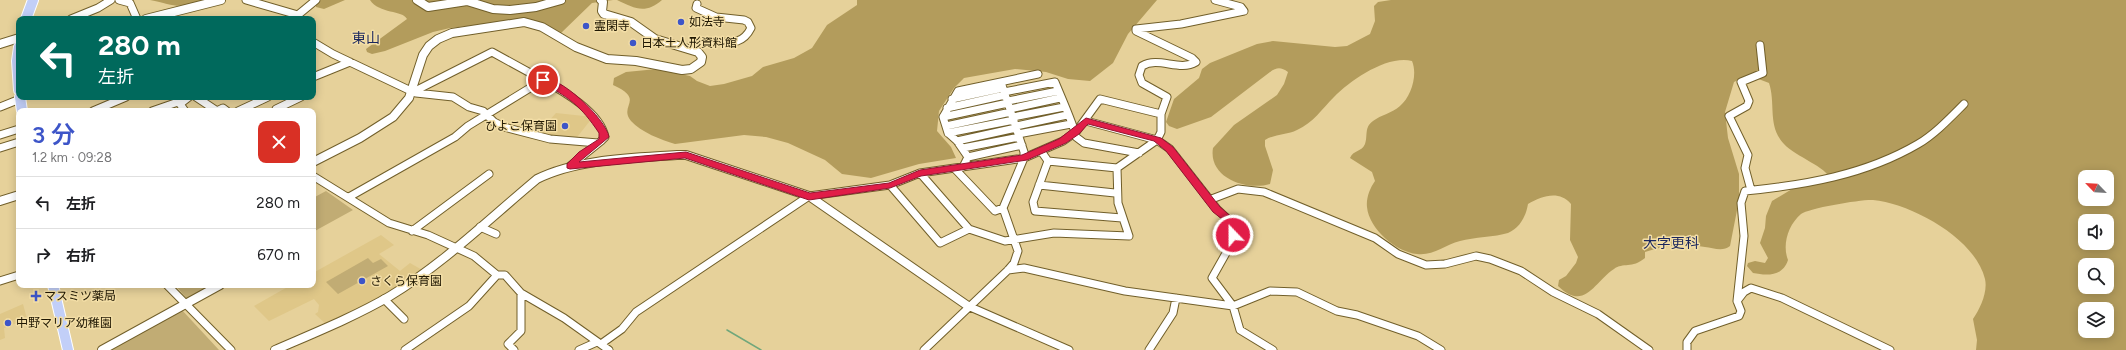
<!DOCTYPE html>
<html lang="ja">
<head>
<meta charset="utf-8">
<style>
  body { margin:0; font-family:Figtree,"Noto Sans JP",sans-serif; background:#f2f2f2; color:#202124; height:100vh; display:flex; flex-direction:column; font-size:15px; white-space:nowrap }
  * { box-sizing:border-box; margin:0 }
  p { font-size:13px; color:#757577 }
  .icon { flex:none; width:22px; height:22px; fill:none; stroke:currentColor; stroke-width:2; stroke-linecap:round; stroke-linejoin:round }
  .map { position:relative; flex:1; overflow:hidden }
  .sheet { position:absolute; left:16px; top:108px; width:300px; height:180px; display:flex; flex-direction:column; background:#fff; border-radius:8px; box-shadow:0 2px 10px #0003 }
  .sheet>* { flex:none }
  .guide { position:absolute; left:16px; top:16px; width:300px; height:84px; border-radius:8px; box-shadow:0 2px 10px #0003; background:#00695c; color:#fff; overflow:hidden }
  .needle { width:26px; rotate:295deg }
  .buttons { position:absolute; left:2078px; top:170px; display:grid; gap:8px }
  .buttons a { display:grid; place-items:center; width:36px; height:36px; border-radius:8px; background:#fff; box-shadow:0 2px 10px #0003; font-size:20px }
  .pin { position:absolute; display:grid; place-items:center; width:34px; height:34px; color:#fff; margin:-17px; border:2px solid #fff; border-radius:50%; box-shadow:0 1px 4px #0007 }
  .me { position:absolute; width:44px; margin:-22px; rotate:338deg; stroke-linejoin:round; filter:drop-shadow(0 0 3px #0008) }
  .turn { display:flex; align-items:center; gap:14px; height:84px; padding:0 16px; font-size:18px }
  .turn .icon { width:52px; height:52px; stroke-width:2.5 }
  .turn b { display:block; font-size:28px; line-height:34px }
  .round { display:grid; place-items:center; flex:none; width:42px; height:42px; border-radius:8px; background:#f2f2f2 }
  .headline { display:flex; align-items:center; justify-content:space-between; height:68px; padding:0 16px }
  h1 { font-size:24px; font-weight:600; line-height:30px; color:#3d55c8 }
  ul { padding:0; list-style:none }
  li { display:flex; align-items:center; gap:12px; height:52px; padding:0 16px; border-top:1px solid #e0e0e0 }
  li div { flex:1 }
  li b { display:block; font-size:15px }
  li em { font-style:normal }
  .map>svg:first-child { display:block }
  .built { fill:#dfc788 }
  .green { fill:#c1ac74 }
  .forest { fill:#b39c5c; fill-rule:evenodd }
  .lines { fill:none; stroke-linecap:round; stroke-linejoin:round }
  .stream { stroke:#70a77b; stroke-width:1.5 }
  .minor-casing { stroke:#715f2a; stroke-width:9 }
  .tertiary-casing { stroke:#715f2a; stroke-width:10 }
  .primary-casing { stroke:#fff; stroke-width:12 }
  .minor { stroke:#fff; stroke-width:7 }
  .tertiary { stroke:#fff; stroke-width:8 }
  .primary { stroke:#c2cff8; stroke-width:10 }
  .route { fill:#e11d48; stroke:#92132f }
  .poi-dot { fill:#3d55c8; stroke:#f3dea6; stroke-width:1.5 }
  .labels { text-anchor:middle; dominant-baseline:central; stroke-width:3; stroke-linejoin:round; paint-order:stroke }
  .poi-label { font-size:12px; fill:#201803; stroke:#f3dea6; text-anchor:start }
  .quarter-label { font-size:14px; fill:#19255d; stroke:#f3dea6 }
</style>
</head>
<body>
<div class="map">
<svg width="2126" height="350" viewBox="0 0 2126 350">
  <rect width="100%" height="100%" fill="#e6d19a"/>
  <path class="built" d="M556 113 593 117 574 141 536 135Z
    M381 235 394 245 379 254 400 271 410 263 424 271 328 326 315 314 318 312 319 305 314 299 269 321 254 306 291 285H313V273Z
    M23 304 27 319 4 328 5 338 0 340V314Z"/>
  <path class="green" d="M326 191 353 210 313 232V198Z
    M368 258 373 263 381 259 388 266 338 294 326 282Z
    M175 285H216L188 300Z
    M181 309 219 350H106Z"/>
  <path class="forest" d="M150 0H203C179 10 174 5 150 0Z
    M321 0H345L324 9 316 7V3Z
    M370 0H613L592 3 560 34 547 25 526 19 450 28 433 32 385 51 372 54 367 52 366 49 407 19C403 10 379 14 370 0Z
    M617 0H662C645 15 634 8 617 0Z
    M857 0H1157L1128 34 1113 63 1090 81 1068 79 1046 72 1015 69 964 78 954 88 939 111 937 131 951 147 956 158 919 164 871 178 842 174 825 160 788 143 766 137 744 135 675 144C661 140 641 132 631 121 618 105 646 100 613 85L614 78 626 72 657 69 690 76 697 81 710 86 724 84 752 76 763 67 794 58 812 48 827 25 857 5Z
    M1391 0H2126V350H1976L1977 340 1973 319C1980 309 1988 292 1985 279 1975 238 1912 204 1873 200 1863 199 1809 208 1801 214 1788 225 1782 245 1788 260 1783 276 1768 276 1753 273L1747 266 1748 263 1755 261 1765 263 1768 258 1760 243 1765 228 1766 216 1772 201 1797 186 1830 179C1827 167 1796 157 1784 144 1767 126 1776 104 1769 83L1748 75 1734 82 1725 112 1728 138 1739 174V200L1730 246C1723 252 1713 248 1705 247 1685 243 1665 245 1645 252V258C1632 269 1623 262 1614 269 1594 282 1585 312 1558 286L1559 280 1566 276 1576 263 1578 257 1570 240 1571 204C1559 190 1542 196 1528 204 1526 216 1520 228 1508 233 1495 237 1474 237 1460 241 1445 245 1433 256 1417 254 1396 252 1369 229 1367 207 1366 198 1370 188 1375 181L1372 172 1350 158C1353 150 1362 152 1365 144 1368 136 1364 127 1373 121 1381 115 1392 113 1400 106 1411 97 1418 75 1412 61 1387 55 1351 80 1334 97 1322 109 1313 123 1297 130 1287 135 1275 134 1265 140V146L1273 170 1270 184C1247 191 1208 178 1213 148L1234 125 1277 95 1284 84 1288 72C1281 67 1277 67 1270 72L1211 117 1177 129 1169 126 1166 122 1174 99 1199 78 1202 69 1210 63 1257 44 1273 41 1335 47 1347 46 1370 34 1375 21 1374 6 1378 2ZM2085 177H2107V199H2085ZM2085 221H2107V243H2085ZM2085 265H2107V287H2085ZM2085 309H2107V331H2085Z"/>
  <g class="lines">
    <path class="stream" d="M727 330 761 350"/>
    <g class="minor-casing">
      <path id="minor" d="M119 0 130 3 137 19
        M246 0 298 15
        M71 19 98 8 111 0
        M293 19 316 0
        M313 42 333 54 411 91
        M689 49C712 31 737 56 751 28L748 22 744 20 716 17 696 8 697 4
        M313 77 350 62
        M543 80C563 91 600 112 605 137L601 141 570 166
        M1004 92 1055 82C1059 92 1076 130 1076 137L1084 143 1139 153
        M416 93 453 97 469 107 483 111 494 122 504 127 550 139 598 143
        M196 97 217 111 223 108 227 111
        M952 99 1003 88
        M1008 101 1058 91
        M0 107 20 99
        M947 108 1005 95
        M1010 109 1060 98
        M93 111 126 97
        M152 111 178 102
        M185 111 180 104 189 97
        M238 111 268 97
        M279 111 276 109 301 97
        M943 117 1008 103
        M1013 117 1064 107
        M1086 121 1157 140 1170 149 1217 209 1231 222 1232 231 1230 246 1212 278 1233 306 1240 330 1273 350
        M946 126 1011 112
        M1016 126 1067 115
        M948 133 1014 120
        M1018 134 1071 124
        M0 135 19 129
        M957 141 1016 128
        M0 148 19 142
        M963 148 1019 137
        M1041 151 1048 161 1033 202 1035 211 1122 218
        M968 157 1022 145
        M1048 161 1117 168
        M963 167 968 157 957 141 948 133 943 117 958 91 1038 74
        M955 169 995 211 1003 208
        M313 176 389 223 428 235 474 256 497 275H505L521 293 564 318 609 350
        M890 185 940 243 969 229 920 173
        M1039 185 1115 193
        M1751 190 1745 168 1748 155 1729 116 1747 106 1749 101 1741 82 1763 73 1760 45
        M349 197 455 137 468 126 543 80 492 52 411 93
        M1209 200 1238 189 1264 192 1375 238 1398 254 1426 265 1445 264 1476 256 1490 259 1521 271 1553 292 1598 314 1649 350
        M480 227 496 234
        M969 229 1005 241 1054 233 1129 236 1118 203 1117 168 1157 140 1161 132V114L1167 97 1142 83 1139 75 1142 66C1159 56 1179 72 1196 62L1192 58 1136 31V29L1181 24 1244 11 1241 7 1215 0
        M412 231 489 174
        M1008 270 1024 268 1125 291 1233 306 1270 291 1297 292 1337 311 1357 315 1418 336 1441 350
        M0 281 19 275
        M167 285 231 350
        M384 299 404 319
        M1737 301 1744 236 1741 203 1745 191C1805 185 1865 175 1918 144 1935 134 1950 118 1964 104
        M968 306 1069 350
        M601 344 622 329 636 312 809 196 890 185 920 173 1024 158 1063 141 1076 132 1100 99 1161 114
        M405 350 469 306 497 275
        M514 350 508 344 521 331V293
        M579 350 597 342
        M924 350 1008 270 1014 263 1018 251 1003 208 1024 158V152L1001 82
        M1149 350 1173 313 1176 298
        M1687 350V342L1695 331 1739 316 1741 311 1737 301 1744 292 1751 288 1782 298 1890 350"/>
    </g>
    <g class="tertiary-casing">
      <path id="tertiary" d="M417 0 428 7 467 1 493 9 510 10 536 7 561 0
        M146 19 221 0
        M0 44 19 38
        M313 162 360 138 393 117 409 98 423 55 429 46 438 39 452 33 524 22 542 27 576 47 607 59 636 61 682 70 691 69 701 62 702 57 698 52 655 39 631 22 604 14 602 11 603 2 601 0
        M0 201 19 195
        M102 350 220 285
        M275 350C314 333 354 317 390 296 443 264 489 219 537 179 577 159 633 158 677 155H686L809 196 968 306"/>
    </g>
    <g class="primary-casing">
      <path id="primary" d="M26 19 33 0
        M19 47 17 61 19 90
        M20 97 22 111
        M53 285 68 350"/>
    </g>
    <use href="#minor" class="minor"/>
    <use href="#tertiary" class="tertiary"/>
    <use href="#primary" class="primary"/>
  </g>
  <path class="route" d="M540 78C559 74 606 119 609 137L579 162 686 152 810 193 889 183 920 170 1022 155 1059 139 1086 118 1161 138 1173 147 1220 207 1235 220 1238 235 1237 237H1230L1227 223 1213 212 1166 151 1154 141 1088 124 1079 134 1066 143 1027 160 921 176 890 188 809 200 685 158 570 169 567 168V164L579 152 599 139V133C581 106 569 97 540 82Z"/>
  <g class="poi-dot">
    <circle cx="681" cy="22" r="4"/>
    <circle cx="586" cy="26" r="4"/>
    <circle cx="633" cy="43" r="4"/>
    <circle cx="565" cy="126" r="4"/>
    <circle cx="362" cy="281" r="4"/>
    <path d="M34 290h4v4h4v4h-4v4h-4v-4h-4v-4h4z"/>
    <circle cx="8" cy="323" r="4"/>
  </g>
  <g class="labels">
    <g class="poi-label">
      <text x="689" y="22">如法寺</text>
      <text x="594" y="26">霊閑寺</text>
      <text x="641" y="43">日本土人形資料館</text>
      <text x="557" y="126" text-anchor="end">ひよこ保育園</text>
      <text x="370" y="281">さくら保育園</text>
      <text x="44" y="296">マスミツ薬局</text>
      <text x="16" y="323">中野マリア幼稚園</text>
    </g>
    <g class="quarter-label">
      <text x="366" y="38">東山</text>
      <text x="1671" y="243">大字更科</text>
    </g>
  </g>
</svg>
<div class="buttons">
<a><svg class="needle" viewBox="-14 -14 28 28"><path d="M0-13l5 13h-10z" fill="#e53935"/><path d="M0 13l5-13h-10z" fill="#757577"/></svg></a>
<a><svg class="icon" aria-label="sound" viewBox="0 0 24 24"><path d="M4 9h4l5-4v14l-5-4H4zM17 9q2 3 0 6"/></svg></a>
<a><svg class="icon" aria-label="search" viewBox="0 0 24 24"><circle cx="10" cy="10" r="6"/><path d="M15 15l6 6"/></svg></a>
<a><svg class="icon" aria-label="layers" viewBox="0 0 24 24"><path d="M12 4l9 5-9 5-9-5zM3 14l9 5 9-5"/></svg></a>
</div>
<div class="pin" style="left:543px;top:80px;background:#d93025"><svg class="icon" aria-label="arrive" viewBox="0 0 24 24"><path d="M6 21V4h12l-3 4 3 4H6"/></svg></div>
<svg class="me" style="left:1233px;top:235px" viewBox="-20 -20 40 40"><circle r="17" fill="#e11d48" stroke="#fff" stroke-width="3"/><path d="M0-11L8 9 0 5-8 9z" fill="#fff"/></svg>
<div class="guide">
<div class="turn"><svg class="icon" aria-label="left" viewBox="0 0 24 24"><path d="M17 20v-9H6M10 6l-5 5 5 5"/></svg><div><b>280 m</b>左折</div></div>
</div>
<section class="sheet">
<div class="headline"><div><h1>3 分</h1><p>1.2 km · 09:28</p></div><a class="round" style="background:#d93025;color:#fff"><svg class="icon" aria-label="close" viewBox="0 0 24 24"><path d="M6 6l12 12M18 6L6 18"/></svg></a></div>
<ul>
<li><svg class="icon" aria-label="left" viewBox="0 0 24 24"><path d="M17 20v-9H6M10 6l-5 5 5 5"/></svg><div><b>左折</b></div><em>280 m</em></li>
<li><svg class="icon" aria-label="right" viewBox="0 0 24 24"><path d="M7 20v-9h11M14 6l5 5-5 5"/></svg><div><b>右折</b></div><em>670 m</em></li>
</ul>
</section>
</div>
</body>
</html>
